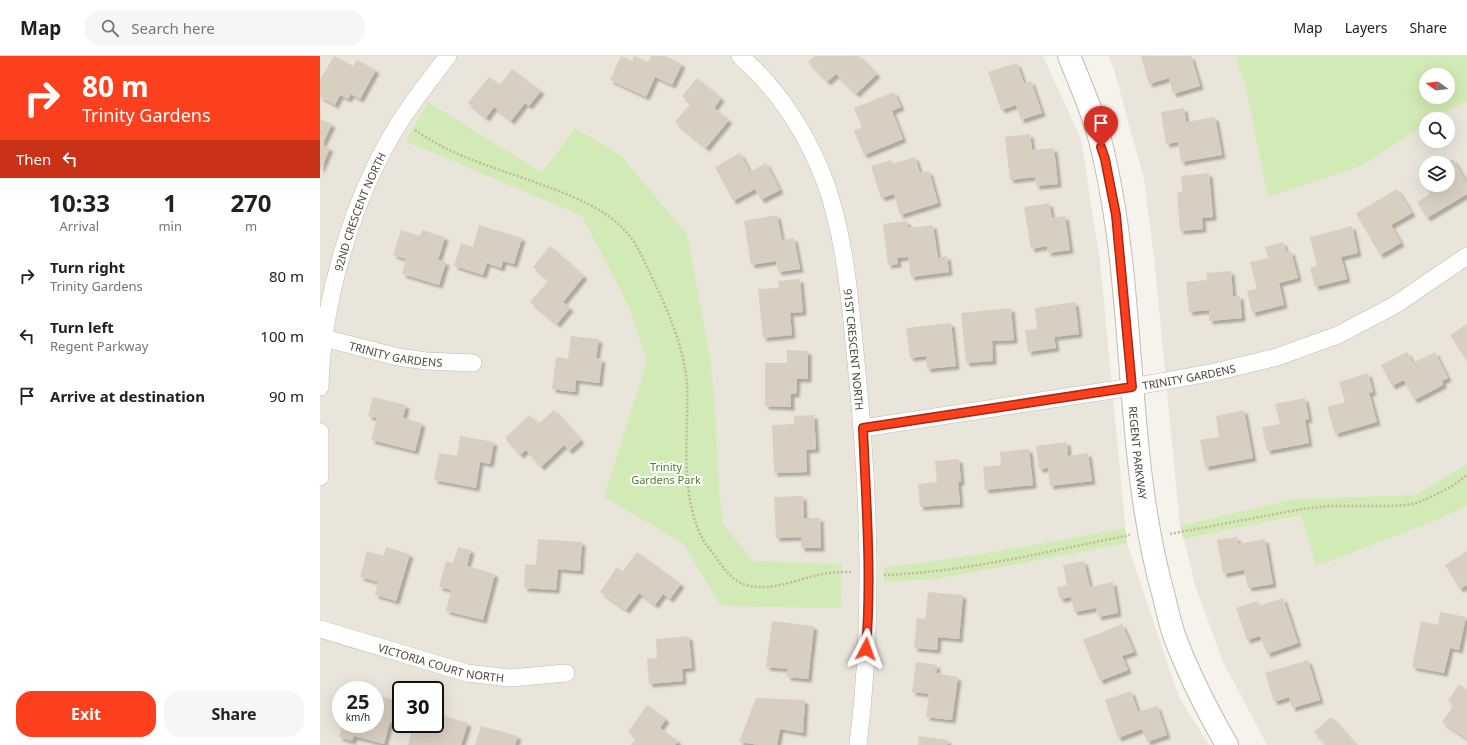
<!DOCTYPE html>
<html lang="en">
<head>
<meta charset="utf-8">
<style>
  body { margin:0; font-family:"Noto Sans",sans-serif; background:#f6f6f6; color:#222; height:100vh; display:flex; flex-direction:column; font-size:15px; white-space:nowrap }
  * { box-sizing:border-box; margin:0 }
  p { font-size:13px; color:#767676 }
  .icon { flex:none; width:22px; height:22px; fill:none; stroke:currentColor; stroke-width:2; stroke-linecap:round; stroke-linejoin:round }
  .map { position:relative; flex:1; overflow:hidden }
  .drawer { display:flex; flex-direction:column; background:#fff; width:320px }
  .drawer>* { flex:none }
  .guide { background:#fc3f1d; color:#fff; overflow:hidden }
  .needle { width:26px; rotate:285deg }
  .controls { position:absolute; left:1099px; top:12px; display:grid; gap:8px }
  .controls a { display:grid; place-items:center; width:36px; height:36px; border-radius:50%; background:#fff; box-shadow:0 4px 16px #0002; font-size:20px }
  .speed { position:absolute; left:12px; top:625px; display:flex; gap:8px; font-size:20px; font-weight:700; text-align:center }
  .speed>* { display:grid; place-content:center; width:52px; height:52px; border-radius:50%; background:#fff; box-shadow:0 4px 16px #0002; line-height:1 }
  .speed small { font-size:10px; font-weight:400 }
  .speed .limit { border:2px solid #111; border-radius:6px; background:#fff; color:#111 }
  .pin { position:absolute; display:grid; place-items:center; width:34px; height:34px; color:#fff; margin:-41px -17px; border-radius:50% 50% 50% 0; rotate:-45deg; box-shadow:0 0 4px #0007 }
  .pin .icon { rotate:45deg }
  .me { position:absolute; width:44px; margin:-22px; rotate:4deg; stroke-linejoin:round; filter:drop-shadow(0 0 3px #0008) }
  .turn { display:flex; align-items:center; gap:14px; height:84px; padding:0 16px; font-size:18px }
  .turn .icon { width:52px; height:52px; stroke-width:2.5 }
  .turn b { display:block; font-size:28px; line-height:34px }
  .then { display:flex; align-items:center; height:38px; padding:0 16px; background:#0003; gap:8px; font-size:15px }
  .eta { display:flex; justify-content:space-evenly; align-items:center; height:68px; text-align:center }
  .eta b { font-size:24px; font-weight:700; line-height:28px }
  .action { display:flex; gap:8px; margin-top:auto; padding:8px 16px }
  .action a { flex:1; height:46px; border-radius:16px; background:#fc3f1d; color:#fff; font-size:16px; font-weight:700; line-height:46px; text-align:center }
  .action a+a { background:#f6f6f6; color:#222 }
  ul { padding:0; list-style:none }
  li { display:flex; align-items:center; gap:12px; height:60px; padding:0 16px }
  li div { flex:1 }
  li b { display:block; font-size:15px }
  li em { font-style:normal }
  header { display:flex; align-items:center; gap:24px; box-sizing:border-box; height:56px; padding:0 20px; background:#fff; border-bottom:1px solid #e0e0e0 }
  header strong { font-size:19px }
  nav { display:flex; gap:22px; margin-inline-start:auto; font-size:14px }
  .search { width:280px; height:36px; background:#f6f6f6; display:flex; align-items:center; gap:10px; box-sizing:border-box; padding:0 14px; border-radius:16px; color:#767676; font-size:15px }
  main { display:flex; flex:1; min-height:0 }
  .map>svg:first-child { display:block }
  .residential { fill:#eae5da; fill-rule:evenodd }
  .green { fill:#d2eab5; fill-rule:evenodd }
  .building { fill:#d8cfc1; filter:url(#shadow) }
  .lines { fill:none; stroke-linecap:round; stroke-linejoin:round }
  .minor-casing { stroke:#c2bbae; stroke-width:18 }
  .tertiary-casing { stroke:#c2bbae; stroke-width:24 }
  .path { stroke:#c4b79f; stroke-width:2.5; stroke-dasharray:2 2; stroke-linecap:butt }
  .minor { stroke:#fff; stroke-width:17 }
  .tertiary { stroke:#fff; stroke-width:22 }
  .route-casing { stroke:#a42913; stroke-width:10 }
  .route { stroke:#fc3f1d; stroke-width:7 }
  .labels { text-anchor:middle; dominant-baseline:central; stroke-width:4; stroke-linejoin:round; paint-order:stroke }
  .street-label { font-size:11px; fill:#4b4439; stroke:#fff }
  .park-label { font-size:11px; fill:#4a7f2a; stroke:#fff }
</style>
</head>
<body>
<header>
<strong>Map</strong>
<div class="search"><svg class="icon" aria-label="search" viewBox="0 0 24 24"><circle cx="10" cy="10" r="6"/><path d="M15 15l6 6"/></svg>Search here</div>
<nav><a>Map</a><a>Layers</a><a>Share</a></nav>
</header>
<main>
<section class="drawer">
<div class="guide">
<div class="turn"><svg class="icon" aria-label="right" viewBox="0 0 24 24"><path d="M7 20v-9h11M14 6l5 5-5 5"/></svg><div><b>80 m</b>Trinity Gardens</div></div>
<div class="then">Then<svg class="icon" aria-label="left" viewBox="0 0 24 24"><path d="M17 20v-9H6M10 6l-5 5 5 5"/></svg></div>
</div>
<div class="eta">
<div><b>10:33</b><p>Arrival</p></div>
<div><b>1</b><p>min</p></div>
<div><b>270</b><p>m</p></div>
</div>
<ul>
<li><svg class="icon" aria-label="right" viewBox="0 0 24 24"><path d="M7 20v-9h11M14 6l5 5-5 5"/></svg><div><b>Turn right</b><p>Trinity Gardens</p></div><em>80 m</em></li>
<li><svg class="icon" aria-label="left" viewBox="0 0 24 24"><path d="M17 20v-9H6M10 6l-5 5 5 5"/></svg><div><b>Turn left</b><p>Regent Parkway</p></div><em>100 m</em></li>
<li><svg class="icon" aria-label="arrive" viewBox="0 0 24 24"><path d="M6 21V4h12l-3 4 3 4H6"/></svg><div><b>Arrive at destination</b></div><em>90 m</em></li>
</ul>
<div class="action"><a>Exit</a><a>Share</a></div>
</section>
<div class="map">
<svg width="1147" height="689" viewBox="0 0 1147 689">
  <defs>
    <filter id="shadow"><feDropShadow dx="3.5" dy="3.5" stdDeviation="1" flood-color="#0004"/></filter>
  </defs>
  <rect width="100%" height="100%" fill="#f6f3ec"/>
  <path class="residential" d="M0 0H723L761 83 780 205 807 487 859 641 889 689H0ZM21 634H55V668H21ZM81 634H115V668H81Z
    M788 0H915L926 32 1043 109 1106 68V85H1128V63H1113L1147 45V408L1095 439 973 443 860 470 834 201 824 123 794 14ZM1106 107H1128V129H1106Z
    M1147 450V689H947L903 606 875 529 864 483 982 459 996 509 1117 464Z"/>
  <path class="green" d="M915 0H1147V45L1113 63H1106V68L1043 109 948 141 926 32ZM1106 19H1128V41H1106Z
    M108 46 222 117 255 72 300 99 367 178 391 307 396 368 399 433 403 468 433 505 522 508 521 552 401 550 363 487 284 441 327 305 310 253 262 160 86 85Z
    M1147 408V450L1117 464 996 510 981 459 863 483 860 470 973 443 1095 439Z
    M805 472 807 487 698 508 615 523 564 526V511C645 503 725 487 805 472Z"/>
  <path class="building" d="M14 0 33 10 37 4 56 14 40 43 31 38 28 43 20 39 15 49 0 41V24Z
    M301 0 312 5 314 0H315L328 6 331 0H345L362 8 352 29 335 21 326 41 290 24Z
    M495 0H539L557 18 536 38 516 18 507 26 488 6Z
    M821 0H871L880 30 853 38 849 22 829 28Z
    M697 7 704 27 711 25 722 57 701 64 696 49 681 54 668 16Z
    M192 13 221 35 209 50 205 47 191 65 174 51 166 62 148 47 169 21 180 29Z
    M377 22 401 42 394 52 409 64 386 92 355 66 371 47 362 40Z
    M574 36 581 51 572 55 583 83 544 99 534 75 542 71 534 52Z
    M864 52 866 66 895 61 902 99 861 106 858 86 846 88 841 56Z
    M0 63 12 68 2 89 10 92 0 115Z
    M710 78 712 94 734 92 738 128 716 130 715 121 690 124 685 81Z
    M420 97 430 116 446 107 460 134 441 144 435 133 413 145 395 111Z
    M595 101 600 117 609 115 618 147 580 159 574 138 561 142 551 110 571 104 572 108Z
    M1133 103 1147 127V138L1107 162 1097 146 1110 138 1101 123 1106 119V129H1128V107H1126Z
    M889 117 893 161 882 162 883 173 860 175 857 137 862 136 861 120Z
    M1077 133 1092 157 1071 169 1081 187 1060 199 1036 157Z
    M729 147 732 162 745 160 750 194 728 197 727 190 711 193 704 151Z
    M457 159 462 184 474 182 480 213 458 216 456 205 431 209 424 165Z
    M587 165 588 172 613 169 618 202 627 200 629 216 591 221 588 201 577 202 578 208 568 209 563 168Z
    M159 169 202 182 194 208 183 205 181 212 167 207 163 219 134 210 141 187 153 191Z
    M1032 170 1038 197 1021 201 1027 223 995 231 990 212 997 210 990 181Z
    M81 174 100 180 102 174 125 181 118 204 126 206 119 229 82 218 86 203 73 199Z
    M963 186 966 196 971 195 978 222 959 227 964 249 932 257 927 235 937 233 930 206 948 202 945 191Z
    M230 190 264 220 243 246 250 252 237 268 210 246 229 224 213 211Z
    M911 215 913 240H920L922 262 889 265V254L869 256 866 226 887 224 886 217Z
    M480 223 483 256 470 257 472 279 443 282 438 233 459 232 458 225Z
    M755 246 759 278 734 281 736 292 708 296 705 274 717 273 715 252Z
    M691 252 694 284 672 285 673 305 646 307 641 257Z
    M631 267 636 310 607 313 606 300 590 302 586 272Z
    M1147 268V305L1130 279Z
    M251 280 279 283 276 302 282 303 279 327 256 324 255 336 232 333 236 301 248 303Z
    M467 294 488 295V323H477L476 338H471V351L445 350V307H467Z
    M1087 296 1093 307 1115 296 1128 322 1122 325 1123 329 1094 344 1084 324 1072 330 1061 309Z
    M1048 317 1053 336 1049 337 1057 366 1015 378 1007 351 1025 346 1019 326Z
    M53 341 86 349 83 362 102 367 95 395 51 384 57 362 48 360Z
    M985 342 989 363 985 364 989 387 947 395 942 371 960 368 955 348Z
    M234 354 261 384 249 395 244 389 221 411 206 394 200 399 185 382 209 359 218 368Z
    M924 354 933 402 885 411 880 384 899 381 896 360Z
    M494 359 496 393 486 394 487 416 454 417 452 369 474 368V360Z
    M140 380 174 386 170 408 160 406 156 432 114 424 119 397 137 400Z
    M747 386 748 400 768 397 772 425 730 430 728 412 719 413 716 390Z
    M709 393 713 429 665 434 663 411 681 409 680 396Z
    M639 403 641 426H638L640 448 600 451 598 428 617 426 615 405Z
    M483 440 484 462H500L501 492H481V481L456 482 454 441Z
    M917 481 918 488 945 483 953 528 928 532 924 514 903 518 897 484Z
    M218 483 262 486 260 515 238 513 236 534 204 532 205 508 216 509Z
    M66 491 90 498 76 545 55 539 58 526 40 521 47 495 63 500Z
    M138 491 151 494 147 510 175 518 163 564 126 555 131 534 119 531 126 505 133 507Z
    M1147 495V529L1140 533 1125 509Z
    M317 496 361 528 350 543 343 538 335 549 319 537 306 554 280 536 297 511 303 515Z
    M764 505 770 531 793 526 798 557 778 561 776 552 754 556 751 541 740 543 737 531 747 529 743 509Z
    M608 536 643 539 639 583 618 581 617 594 594 592 597 562 605 563Z
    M963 542 978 587 947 598 940 580 927 584 916 552 937 545 939 550Z
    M1120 556 1146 561 1139 594 1130 592 1124 617 1092 611 1101 565 1118 569Z
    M452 565 494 570 488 623 467 621 468 613 446 611Z
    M802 568 814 596 802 600 808 614 780 625 763 584Z
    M369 580 372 612 362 613 363 625 329 628 327 603 337 602 336 583Z
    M988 604 1000 644 972 652 969 641 954 646 945 617Z
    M596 606 617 609 616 617 638 621 632 664 606 661 609 638 592 636Z
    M1139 628 1147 634V683L1122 666 1134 649 1128 645Z
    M811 635 818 656 837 650 847 679 827 686 822 673 798 682 785 644Z
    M55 639 81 646V660L79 669 70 666 64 688 34 680 32 685 19 681 23 668H55Z
    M436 642 485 644 483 677 460 673 457 689H440L419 686Z
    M327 649 346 663 340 672 358 685 355 689H311L316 682 308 676Z
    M121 659 148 667 141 689H88L94 668H115V664L119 665Z
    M1011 661 1036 689H1006L994 676Z
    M161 670 198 680 195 689H155Z
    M599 680 628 684 627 689H598Z"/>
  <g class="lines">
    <g class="minor-casing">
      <g id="minor">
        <path id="s1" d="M420 0C459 34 488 80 506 128 526 186 530 246 536 306 549 434 554 562 538 689"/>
        <path id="s2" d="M0 281 78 301 106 305 153 307"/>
        <path id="s3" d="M0 331C2 244 34 137 81 64 95 42 112 21 128 0"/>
        <path id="s4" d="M543 372 812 331 895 316 957 301 1018 279 1075 249 1147 200"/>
        <path d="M0 376V421"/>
        <path id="s5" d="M0 573 147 617 190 622 246 617"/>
      </g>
    </g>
    <g class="tertiary-casing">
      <g id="tertiary">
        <path id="s6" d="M749 0C763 34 778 69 785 105 817 248 804 399 844 541 847 554 850 567 854 579 868 617 887 654 907 689"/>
      </g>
    </g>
    <path class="path" d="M95 74C130 99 172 111 212 125 249 139 288 151 312 183 319 193 324 205 329 215 345 248 361 283 366 319 368 334 367 348 367 363 366 403 364 445 382 482 386 489 392 496 397 503 405 514 413 525 426 529 452 537 484 520 509 517 516 516 524 516 531 516
      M850 478 982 453 1009 450H1071L1086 449 1097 447 1115 439 1134 429 1147 419
      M564 519C647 516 729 495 810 479"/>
    <use href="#minor" class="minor"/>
    <use href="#tertiary" class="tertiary"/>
  </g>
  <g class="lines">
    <g class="route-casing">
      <path id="route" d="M546 593C552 520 546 445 543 372L812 331 796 159 785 103 781 91"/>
    </g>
    <use href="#route" class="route"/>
  </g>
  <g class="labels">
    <g class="street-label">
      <text stroke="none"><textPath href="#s3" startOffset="181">92ND CRESCENT NORTH</textPath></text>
      <text stroke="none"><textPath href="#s1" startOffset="324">91ST CRESCENT NORTH</textPath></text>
      <text stroke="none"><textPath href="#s2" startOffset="78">TRINITY GARDENS</textPath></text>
      <text stroke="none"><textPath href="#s4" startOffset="330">TRINITY GARDENS</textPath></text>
      <text stroke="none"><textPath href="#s6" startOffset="405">REGENT PARKWAY</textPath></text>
      <text stroke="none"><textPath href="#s5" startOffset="126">VICTORIA COURT NORTH</textPath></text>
    </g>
    <g class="park-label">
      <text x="346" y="410">Trinity<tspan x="346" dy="13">Gardens Park</tspan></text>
    </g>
  </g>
</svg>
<div class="controls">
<a><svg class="needle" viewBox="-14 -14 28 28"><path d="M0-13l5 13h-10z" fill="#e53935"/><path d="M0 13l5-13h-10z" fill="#767676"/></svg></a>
<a><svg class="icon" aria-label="search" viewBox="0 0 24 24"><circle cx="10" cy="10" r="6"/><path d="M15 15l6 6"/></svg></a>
<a><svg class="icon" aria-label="layers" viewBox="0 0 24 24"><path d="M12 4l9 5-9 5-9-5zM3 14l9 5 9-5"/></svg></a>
</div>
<div class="speed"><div>25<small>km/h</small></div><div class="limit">30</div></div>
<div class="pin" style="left:781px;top:91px;background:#d93025"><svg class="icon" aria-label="arrive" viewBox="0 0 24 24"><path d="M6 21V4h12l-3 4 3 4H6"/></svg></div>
<svg class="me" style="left:546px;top:593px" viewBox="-20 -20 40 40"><path d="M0-17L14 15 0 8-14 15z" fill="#fc3f1d" stroke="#fff" stroke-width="4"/></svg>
</div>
</main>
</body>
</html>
